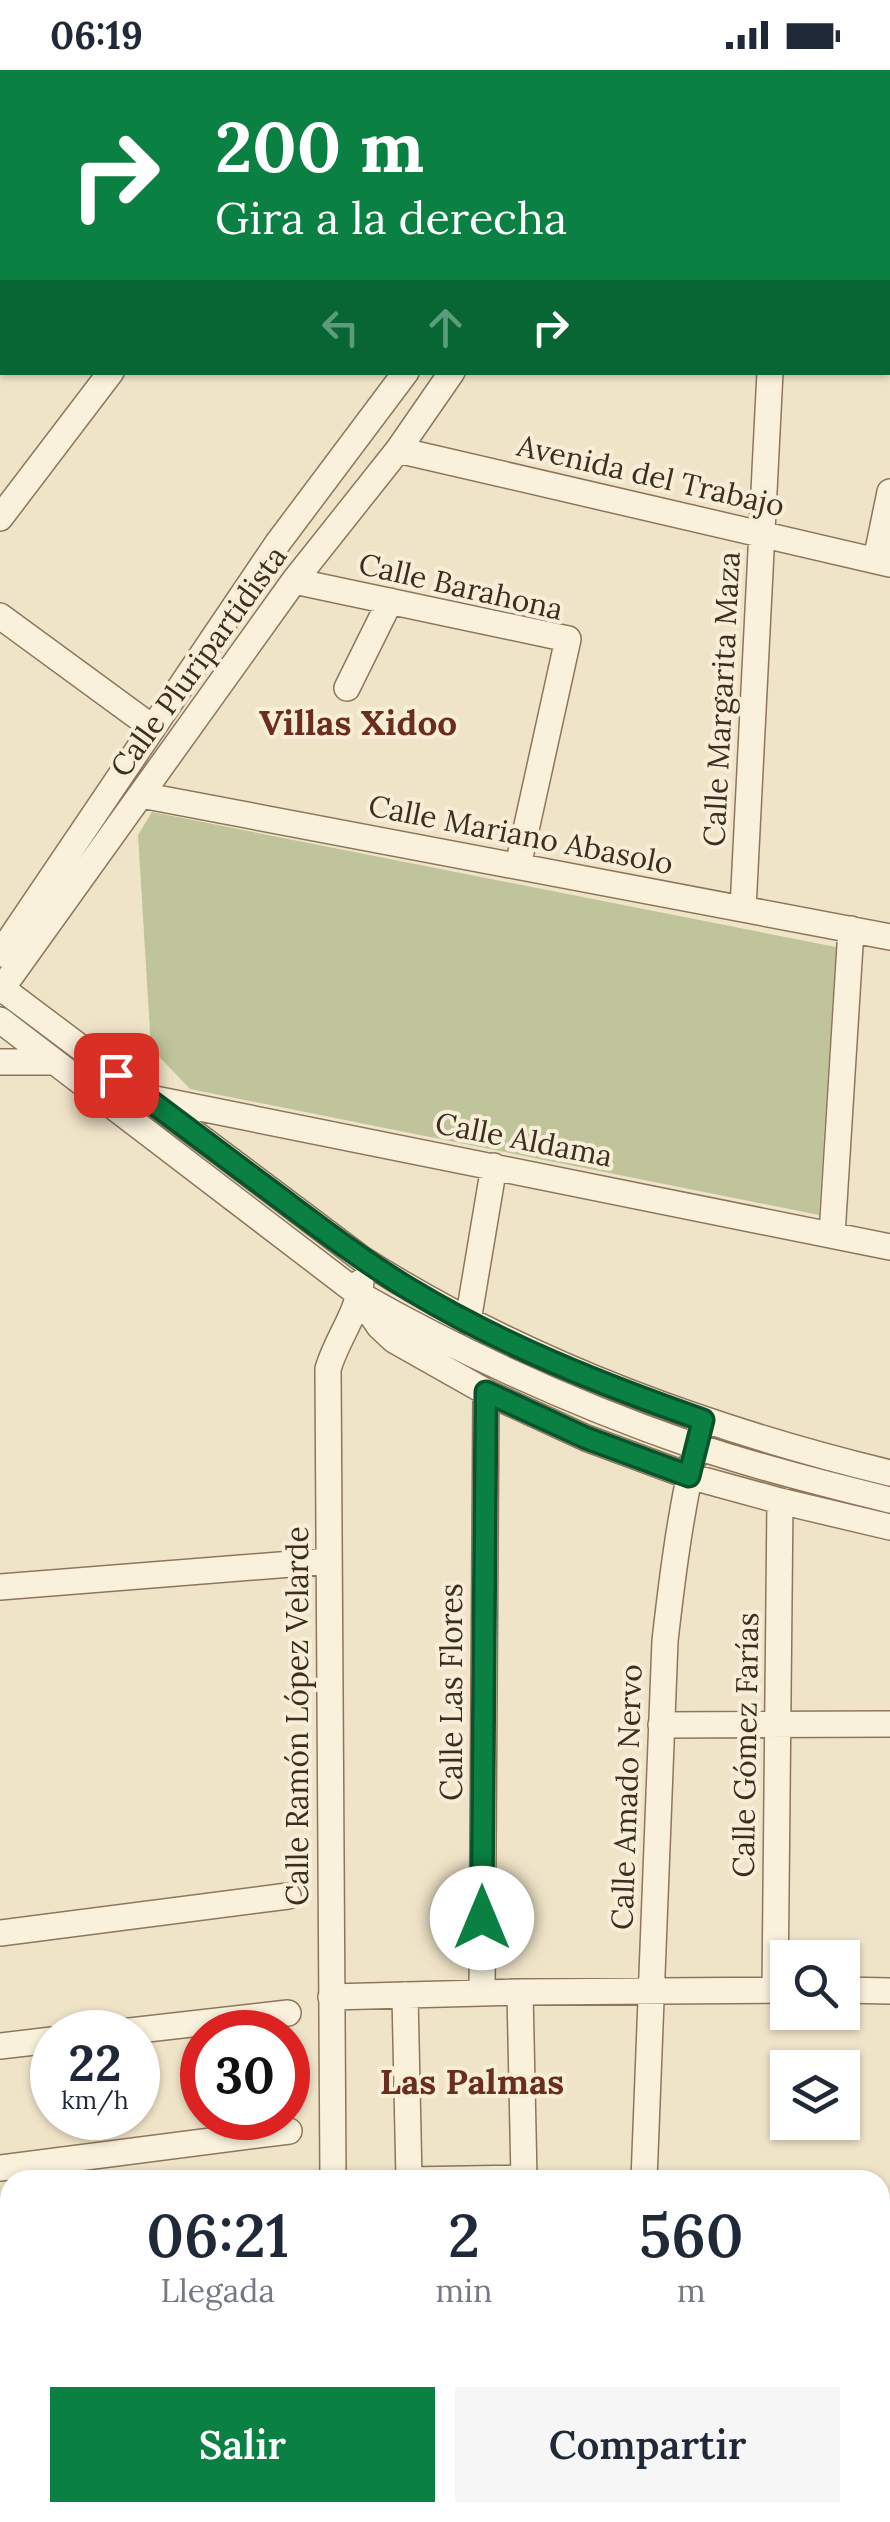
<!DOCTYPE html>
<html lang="es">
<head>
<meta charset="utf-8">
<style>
  body { margin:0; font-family:Lora,serif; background:#f6f6f7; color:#1f2937; height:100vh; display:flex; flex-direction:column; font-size:38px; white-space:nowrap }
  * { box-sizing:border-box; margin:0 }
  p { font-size:32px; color:#747a83 }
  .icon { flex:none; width:55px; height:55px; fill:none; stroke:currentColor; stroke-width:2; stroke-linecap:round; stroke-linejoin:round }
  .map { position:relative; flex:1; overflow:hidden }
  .details { position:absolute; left:0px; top:2100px; width:890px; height:352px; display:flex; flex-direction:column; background:#fff; border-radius:30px 30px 0 0; box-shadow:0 2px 8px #0004 }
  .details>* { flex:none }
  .guide { position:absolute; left:0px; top:0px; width:890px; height:305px; box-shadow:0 2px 8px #0004; background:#0b8043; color:#fff; overflow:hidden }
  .tools { position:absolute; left:770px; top:1870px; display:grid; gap:20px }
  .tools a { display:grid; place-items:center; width:90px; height:90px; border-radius:0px; background:#fff; box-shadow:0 2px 8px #0004; font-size:50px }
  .speed { position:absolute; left:30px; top:1940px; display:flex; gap:20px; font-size:50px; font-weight:700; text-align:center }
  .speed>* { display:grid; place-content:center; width:130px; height:130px; border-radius:50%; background:#fff; box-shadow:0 2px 8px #0004; line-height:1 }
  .speed small { font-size:25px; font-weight:400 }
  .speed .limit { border:15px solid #d22; background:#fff; color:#111 }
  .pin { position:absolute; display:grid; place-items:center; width:85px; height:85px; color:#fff; margin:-42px; border-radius:20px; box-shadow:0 5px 15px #0006 }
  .me { position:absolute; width:110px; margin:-55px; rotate:0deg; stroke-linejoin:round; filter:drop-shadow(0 0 8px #0008) }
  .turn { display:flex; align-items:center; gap:35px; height:210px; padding:0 50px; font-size:45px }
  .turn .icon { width:130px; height:130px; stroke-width:2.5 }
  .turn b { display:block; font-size:70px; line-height:85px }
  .lanes { display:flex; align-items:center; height:95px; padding:0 50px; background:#0003; justify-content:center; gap:50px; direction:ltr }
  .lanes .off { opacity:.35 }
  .eta { display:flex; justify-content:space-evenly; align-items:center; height:170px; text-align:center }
  .eta b { font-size:60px; font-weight:600; line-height:70px }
  .primary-button { display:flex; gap:20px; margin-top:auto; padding:20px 50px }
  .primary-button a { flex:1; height:115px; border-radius:0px; background:#0b8043; color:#fff; font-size:40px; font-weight:600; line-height:115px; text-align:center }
  .primary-button a+a { background:#f6f6f7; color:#1f2937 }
  .status { display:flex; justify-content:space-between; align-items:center; height:70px; padding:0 50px; background:#fff; direction:ltr }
  .status svg { height:28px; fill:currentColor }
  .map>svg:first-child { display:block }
  .cemetery { fill:#bfc49a }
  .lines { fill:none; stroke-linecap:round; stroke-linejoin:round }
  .minor-casing { stroke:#8d765c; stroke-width:28 }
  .minor { stroke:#faf1dc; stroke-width:25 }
  .route-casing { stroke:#07532c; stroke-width:25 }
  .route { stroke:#0b8043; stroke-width:18 }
  .labels { text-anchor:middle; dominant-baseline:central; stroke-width:8; stroke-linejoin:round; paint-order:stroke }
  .street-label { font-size:30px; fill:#3d2e20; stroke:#f7eed8 }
  .quarter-label { font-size:35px; font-weight:bold; fill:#6b2e1e; stroke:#f7eed8 }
</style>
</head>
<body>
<div class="status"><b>06:19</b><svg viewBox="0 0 49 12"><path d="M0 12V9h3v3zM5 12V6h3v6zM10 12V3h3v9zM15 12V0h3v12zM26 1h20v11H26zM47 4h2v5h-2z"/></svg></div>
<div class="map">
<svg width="890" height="2452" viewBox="0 0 890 2452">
  <rect width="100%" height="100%" fill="#f0e4c8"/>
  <path class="cemetery" d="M152 742 836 877 819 1145 190 1019 151 978 138 765Z"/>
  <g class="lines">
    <g class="minor-casing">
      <path id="minor" d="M40 0 43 2
        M173 2 175 0
        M626 2 628 0
        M666 2 668 0
        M785 2V0
        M888 42H890
        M888 158H890
        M0 225 2 221
        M398 380 890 494
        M0 448 111 302
        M876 490 890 422
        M294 511 568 569 518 796
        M0 546 153 658
        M347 618 390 531
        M141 725 890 867
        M743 839 770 302
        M0 884 277 474 406 302
        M0 917 362 1189C524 1292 704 1358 890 1403
        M0 921 294 511 398 380 452 302
        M0 950 360 1225C466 1285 576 1335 692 1375 757 1397 824 1414 890 1430
        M0 992H54
        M155 1029 890 1177
        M832 1165 851 859
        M362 1231 379 1256 394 1270 486 1322 586 1368 689 1406 780 1431 890 1457
        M468 1251 494 1096
        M0 1517 329 1491
        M661 1655 890 1654
        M0 1863 288 1826
        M775 1920 780 1431
        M842 1920 890 1921
        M482 1923 486 1322
        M405 1925 409 2110 524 2108 520 1922
        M331 1927 520 1922 788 1920
        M121 1962 288 1943
        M0 1976 52 1970
        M0 2098 289 2061
        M333 2110 328 1299C337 1268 358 1244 361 1212
        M644 2110 665 1571C673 1500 682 1430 700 1360
        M0 2218 10 2217
        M880 2235 890 2236
        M334 2442V2452
        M477 2442V2452
        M632 2452V2442"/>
    </g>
    <use href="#minor" class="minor"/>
  </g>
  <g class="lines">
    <g class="route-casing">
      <path id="route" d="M116 1005C166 1043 217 1081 268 1119 315 1154 361 1190 411 1220 502 1275 603 1315 703 1350L689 1406 586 1368 486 1322 482 1848"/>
    </g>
    <use href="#route" class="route"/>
  </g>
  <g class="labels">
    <g class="street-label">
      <text transform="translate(651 405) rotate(13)">Avenida del Trabajo</text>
      <text transform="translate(461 516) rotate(13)">Calle Barahona</text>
      <text transform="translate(198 591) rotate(-54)">Calle Pluripartidista</text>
      <text transform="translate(721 629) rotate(-87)">Calle Margarita Maza</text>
      <text transform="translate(521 764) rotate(11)">Calle Mariano Abasolo</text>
      <text transform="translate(524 1069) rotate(11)">Calle Aldama</text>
      <text transform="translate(451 1622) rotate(-90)">Calle Las Flores</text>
      <text transform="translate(297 1646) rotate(-90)">Calle Ramón López Velarde</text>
      <text transform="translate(745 1675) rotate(-89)">Calle Gómez Farías</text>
      <text transform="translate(626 1727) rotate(-88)">Calle Amado Nervo</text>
    </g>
    <g class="quarter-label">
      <text x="358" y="652">Villas Xidoo</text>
      <text x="472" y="2011">Las Palmas</text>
    </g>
  </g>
</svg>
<div class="tools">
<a><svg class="icon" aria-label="search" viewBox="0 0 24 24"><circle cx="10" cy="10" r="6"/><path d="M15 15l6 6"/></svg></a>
<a><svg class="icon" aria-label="layers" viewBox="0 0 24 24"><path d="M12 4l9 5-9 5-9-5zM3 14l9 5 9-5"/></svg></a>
</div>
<div class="speed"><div>22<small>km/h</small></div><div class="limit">30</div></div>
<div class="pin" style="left:116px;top:1005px;background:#d93025"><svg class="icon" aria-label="arrive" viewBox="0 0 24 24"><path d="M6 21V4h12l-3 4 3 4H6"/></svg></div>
<svg class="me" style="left:482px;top:1848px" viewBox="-20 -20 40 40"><circle r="19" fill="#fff"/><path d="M0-13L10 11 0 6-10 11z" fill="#0b8043"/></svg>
<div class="guide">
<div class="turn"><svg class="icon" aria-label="right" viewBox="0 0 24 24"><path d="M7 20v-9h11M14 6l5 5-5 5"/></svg><div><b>200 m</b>Gira a la derecha</div></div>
<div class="lanes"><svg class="icon off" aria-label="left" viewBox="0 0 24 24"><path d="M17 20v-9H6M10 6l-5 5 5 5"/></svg><svg class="icon off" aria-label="ahead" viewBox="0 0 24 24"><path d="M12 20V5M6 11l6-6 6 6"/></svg><svg class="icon" aria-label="right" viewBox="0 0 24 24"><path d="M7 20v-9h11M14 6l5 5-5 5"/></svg></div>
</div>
<section class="details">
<div class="eta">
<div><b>06:21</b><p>Llegada</p></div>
<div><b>2</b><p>min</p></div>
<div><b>560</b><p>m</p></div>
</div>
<div class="primary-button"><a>Salir</a><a>Compartir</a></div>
</section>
</div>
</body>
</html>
